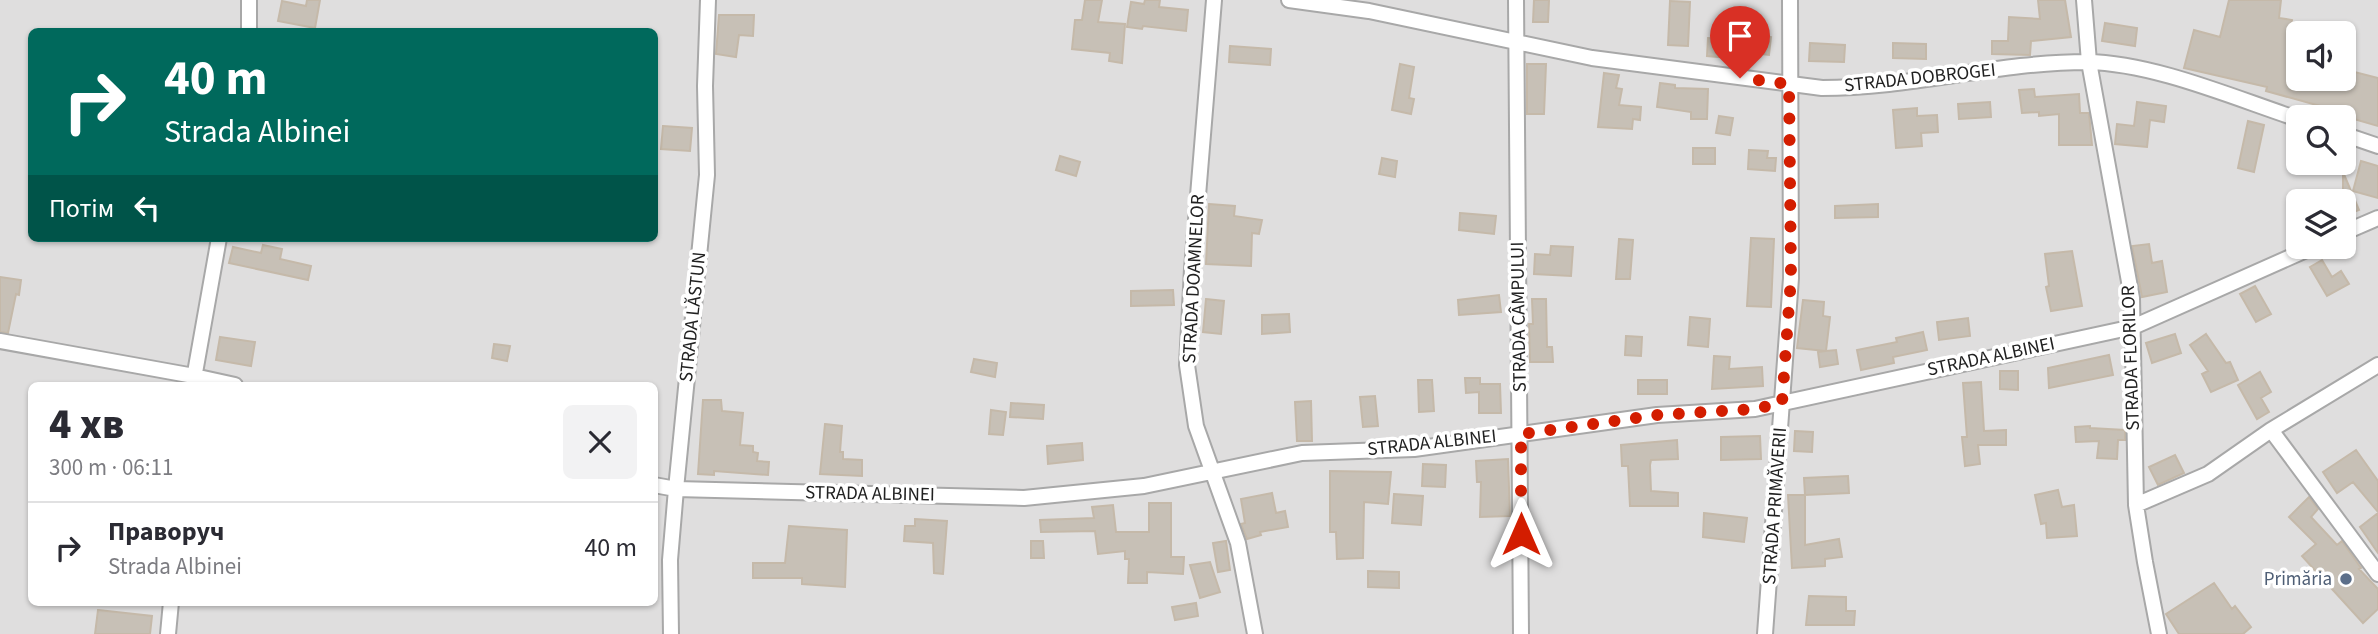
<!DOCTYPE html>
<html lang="uk">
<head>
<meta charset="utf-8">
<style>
  body { margin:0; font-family:"Source Sans 3",sans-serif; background:#f2f2f3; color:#2b2b33; height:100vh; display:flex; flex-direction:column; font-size:26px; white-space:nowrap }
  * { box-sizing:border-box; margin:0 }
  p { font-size:23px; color:#7c7c81 }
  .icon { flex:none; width:38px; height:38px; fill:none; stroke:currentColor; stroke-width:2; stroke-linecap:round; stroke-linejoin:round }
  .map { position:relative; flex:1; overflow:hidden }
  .drawer { position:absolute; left:28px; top:382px; width:630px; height:224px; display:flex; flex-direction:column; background:#fff; border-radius:10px; box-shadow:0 2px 5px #0004 }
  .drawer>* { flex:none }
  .banner { position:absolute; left:28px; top:28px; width:630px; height:214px; border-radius:10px; box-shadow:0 2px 5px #0004; background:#00695c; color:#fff; overflow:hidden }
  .controls { position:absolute; left:2286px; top:21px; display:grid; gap:14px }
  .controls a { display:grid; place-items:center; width:70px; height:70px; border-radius:10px; background:#fff; box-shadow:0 2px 5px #0004; font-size:35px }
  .pin { position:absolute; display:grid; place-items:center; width:60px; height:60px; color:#fff; margin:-72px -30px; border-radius:50% 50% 50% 0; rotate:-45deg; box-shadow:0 0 7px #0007 }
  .pin .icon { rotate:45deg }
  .me { position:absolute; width:77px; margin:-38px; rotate:0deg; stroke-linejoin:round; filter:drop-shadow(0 0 5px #0008) }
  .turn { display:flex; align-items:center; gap:24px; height:147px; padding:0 21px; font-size:32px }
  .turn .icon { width:91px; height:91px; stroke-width:2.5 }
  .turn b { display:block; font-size:49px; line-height:60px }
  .then { display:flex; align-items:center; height:66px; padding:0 21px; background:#0003; gap:14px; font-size:26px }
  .round { display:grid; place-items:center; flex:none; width:74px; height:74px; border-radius:10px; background:#f2f2f3 }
  .overview { display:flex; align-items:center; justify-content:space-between; height:119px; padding:0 21px }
  h1 { font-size:42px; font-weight:800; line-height:52px }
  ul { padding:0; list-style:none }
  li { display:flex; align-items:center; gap:21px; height:91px; padding:0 21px; border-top:2px solid #e1e1e2 }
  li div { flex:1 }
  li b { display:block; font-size:26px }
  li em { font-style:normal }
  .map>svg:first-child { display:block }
  .residential { fill:#dfdede; fill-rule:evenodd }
  .building { fill:#c7c0b6; stroke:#c5b9a9; stroke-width:2 }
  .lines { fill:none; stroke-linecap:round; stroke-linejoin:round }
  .minor-casing { stroke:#a8a8a8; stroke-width:18 }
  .minor { stroke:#fff; stroke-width:14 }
  .route { stroke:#d31d00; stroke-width:12; stroke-dasharray:0 21.6 }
  .service-dot { fill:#5c6f8a; stroke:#fff; stroke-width:2.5 }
  .labels { text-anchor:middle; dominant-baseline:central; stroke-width:7; stroke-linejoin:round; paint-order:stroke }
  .street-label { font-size:19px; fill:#212121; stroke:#fff }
  .service-label { font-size:19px; fill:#4e5e75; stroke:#fff; text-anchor:end }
</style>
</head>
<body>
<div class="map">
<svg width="2378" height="634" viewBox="0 0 2378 634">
  <rect width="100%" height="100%" fill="#f2f0e8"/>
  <path class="residential" d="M0 0H2378V634H0ZM32 32H654V238H32ZM2298 33H2343V79H2298ZM2298 117H2343V163H2298ZM2298 201H2343V247H2298ZM32 385H654V602H32Z"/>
  <path class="building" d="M307 0H320L315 28 278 21 282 1 306 6Z
    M1085 0H1102L1098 22 1125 24 1122 63 1109 61 1110 53 1072 49 1075 20H1082Z
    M1145 0H1160L1159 7 1188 10 1186 31 1143 26 1142 29 1127 27 1131 2 1144 4Z
    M1534 0H1549L1548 22H1533Z
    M2038 0H2065L2071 37 2031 41 2030 55 1992 54V41H2008L2009 17 2040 19Z
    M2229 0H2281L2279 18 2292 20 2287 48 2294 50 2288 79H2343V69L2378 78V126L2330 112 2331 109 2266 91 2267 87 2184 68 2194 30 2220 37Z
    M1670 1 1690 2 1688 46 1668 45Z
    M719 15H754L753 36 739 35 736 57 716 54Z
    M1747 22 1761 24 1759 35 1771 37 1769 55 1744 52Z
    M2105 23 2137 28 2135 46 2102 41Z
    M1708 38 1742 42 1741 59 1707 56Z
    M1810 43 1845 45 1844 62 1809 61Z
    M1893 43 1926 44V59L1893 58Z
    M1230 46 1271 49 1270 65 1229 62Z
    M1400 64 1414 67 1409 98 1414 99 1411 114 1392 110Z
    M1527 64H1546L1544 114H1527Z
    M1604 73 1619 75 1616 88 1622 89 1619 105 1641 107 1640 120 1633 119 1632 129 1598 127Z
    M1660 83 1675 85V88L1708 89 1707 119H1691V112L1657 107Z
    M2034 89 2035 97 2079 94 2080 113H2089L2092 145H2059V114L2039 116V112L2022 113 2019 90Z
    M1990 102 1991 117 1959 119 1958 104Z
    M2137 102 2166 106 2164 122 2150 120 2147 147 2115 144 2117 124 2134 126Z
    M1917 108V116L1937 115 1938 132 1921 133 1922 146 1896 148 1893 110Z
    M1719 116 1733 118 1730 135 1716 133Z
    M2248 121 2264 125 2254 172 2238 168Z
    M663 126 692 128 690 151 661 149Z
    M1693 148H1715V164H1693Z
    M1749 150 1768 151 1767 158H1776L1775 171 1748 169Z
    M1060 156 1080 162 1076 176 1056 170Z
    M1382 158 1397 161 1395 177 1379 174Z
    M2361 161 2378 166V198L2353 191Z
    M2343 172 2359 210 2343 216Z
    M1209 204 1235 206 1234 216 1262 220 1259 234 1252 233 1251 266 1206 264Z
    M1878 204V217L1835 218V206Z
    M1460 213 1496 216 1494 234 1459 230Z
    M1751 238 1774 239 1771 307 1747 306Z
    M1619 239 1633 240 1630 279H1616Z
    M2149 244 2152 263 2162 261 2167 292 2142 297 2132 246Z
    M263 245 282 249 280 259 311 266 308 280 229 263 233 247 261 253Z
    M1551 246 1573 247 1571 276 1534 274 1535 254 1550 255Z
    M2072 251 2082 306 2051 311 2046 287 2049 286 2045 254Z
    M2322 260 2332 277 2341 271 2349 284 2327 296 2310 267Z
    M0 277 21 280 19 295 16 294 8 333 0 332Z
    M2255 286 2271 314 2256 322 2240 294Z
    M1173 290 1174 305 1131 306V291Z
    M1499 295 1501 312 1459 315 1458 300Z
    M1206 299 1224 301 1221 334 1203 332Z
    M1532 299H1546L1547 347H1552L1553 362H1530L1529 324H1533Z
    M1803 300 1824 302 1823 316 1830 317 1826 351 1836 350 1838 364 1820 367 1818 352 1826 351 1797 348Z
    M1289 314 1290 332 1262 334V315Z
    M1690 317 1710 319 1708 347 1688 345Z
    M1968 318 1970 336 1939 340 1937 322Z
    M1923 332 1927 350 1893 357 1894 363 1861 370 1857 350 1897 342 1896 338Z
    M2175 334 2181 353 2152 363 2146 343Z
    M2206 334 2226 363 2230 362 2238 380 2211 392 2202 374 2208 371 2190 345Z
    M1626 336 1642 337 1641 356 1625 355Z
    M220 337 255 342 251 366 216 360Z
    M494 344 510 346 507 361 492 358Z
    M2109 355 2113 375 2049 388 2048 368Z
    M1714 356 1730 357 1729 369 1762 367 1763 386 1712 389Z
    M974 359 997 363 995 377 971 372Z
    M2000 371H2018V390L2000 389Z
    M2260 372 2271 392 2261 398 2269 412 2257 419 2238 385Z
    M1465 378H1480V384H1500L1501 413H1479V392L1466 393Z
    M1418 380H1432L1434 411 1419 412Z
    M1638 380H1667V394H1638Z
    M1981 382 1984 431 2006 430V445H1978L1980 464 1965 466 1962 437H1967L1963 383Z
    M1375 396 1378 426 1363 427 1360 397Z
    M703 400H721L722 411 743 413 740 445 753 446V452L758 453 757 461 769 462 768 475 714 471V475L698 474Z
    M1311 401 1312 441H1297L1295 402Z
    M1011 403 1044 405 1043 419 1010 417Z
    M991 410 1006 412 1003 435 989 434Z
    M825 424 842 426 840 452H843V459L862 460V476L820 474Z
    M2090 426V428L2125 430V440H2118L2117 459 2097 458 2099 441 2076 442 2075 427Z
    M1795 431 1813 432 1812 452 1794 451Z
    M1760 436 1761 459 1721 460V437Z
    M1677 440 1678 459 1651 460 1650 465 1651 491 1678 493V506H1630L1628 466H1622L1621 445Z
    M1082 443 1083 460 1048 464 1047 446Z
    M2356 450 2378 481V512L2353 482 2337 493 2323 472Z
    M2175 455 2184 473 2158 485 2149 467Z
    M1508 459 1510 516 1480 517 1481 482H1477L1476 461Z
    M1423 464 1446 465 1445 487 1422 486Z
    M1330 471 1391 472 1388 504 1364 502 1363 558 1337 559 1336 532H1330Z
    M1848 476 1849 493 1805 495 1804 478Z
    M2058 490 2062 507 2074 505 2077 536 2047 538 2046 523 2041 524 2035 495Z
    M1272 493 1276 513 1285 511 1288 527 1260 532 1261 535 1247 539 1241 524 1245 523 1241 499Z
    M1394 494 1423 496 1421 525 1392 523Z
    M1788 495H1805V545L1839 539 1842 557 1825 559V566L1792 568Z
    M2309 497 2318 509 2311 517 2337 545 2342 541 2361 568 2359 569 2378 589V609L2363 623 2302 556 2316 544 2289 517Z
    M1149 503H1171V557H1184L1183 574 1147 572V583H1128L1129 559H1125V551L1098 554 1095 531 1041 532 1040 520 1094 518 1092 507 1113 505 1116 532H1149Z
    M1704 513 1747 518 1744 542 1703 537Z
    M2378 513V553L2360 527Z
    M915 519 947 521 943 574 934 573 933 543 904 541 905 526H915Z
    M789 526 847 530 845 587 802 584V578H753V563H785Z
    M1031 541H1043L1044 558H1031Z
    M1226 541 1230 570 1218 572 1213 543Z
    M1210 562 1220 592 1200 598 1190 565Z
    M1368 571 1399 572V588L1368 587Z
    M2214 583 2232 609 2235 606 2251 627 2243 634H2179L2166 614Z
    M1809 596 1846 597V611H1855L1854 625H1806Z
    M1196 603 1198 616 1175 620 1172 607Z
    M98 610 152 616 150 634H95Z"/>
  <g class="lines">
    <g class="minor-casing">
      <path id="minor" d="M249 0V32
        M1214 0 1192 269 1187 365 1196 426 1238 543 1255 634
        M1289 0 1369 11 1592 58 1822 88C1911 88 1998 62 2087 62 2154 63 2234 98 2298 119
        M1516 0 1521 634
        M2084 0 2089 62 2132 298 2136 505 2145 562 2159 634
        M2343 134 2378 146
        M2343 233 2378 218
        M0 341 194 376 235 385
        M193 384 219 238
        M2271 430 2378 574
        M654 485 676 489 1024 498 1144 486 1302 453 1414 449 1657 415 1755 409 2133 327 2313 247
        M2136 505 2208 474 2271 430 2378 365
        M168 634 171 602
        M671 634 670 560 676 489 707 175 705 86 708 0
        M1765 634 1791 278 1790 0"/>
    </g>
    <use href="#minor" class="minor"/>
  </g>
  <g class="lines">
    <path class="route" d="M1521 534V434L1657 415 1755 409 1782 403 1791 278 1789 84 1740 78"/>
  </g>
  <circle class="service-dot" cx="2346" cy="579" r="7"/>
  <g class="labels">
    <g class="street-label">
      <text transform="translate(1920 78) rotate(-6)">STRADA DOBROGEI</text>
      <text transform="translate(1194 279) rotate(-87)">STRADA DOAMNELOR</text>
      <text transform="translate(693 317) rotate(-84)">STRADA LĂSTUN</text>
      <text transform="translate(1519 317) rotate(-91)">STRADA CÂMPULUI</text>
      <text transform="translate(1991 357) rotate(-12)">STRADA ALBINEI</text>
      <text transform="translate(2131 358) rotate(-92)">STRADA FLORILOR</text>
      <text transform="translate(1432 443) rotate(-6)">STRADA ALBINEI</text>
      <text transform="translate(870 494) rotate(1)">STRADA ALBINEI</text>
      <text transform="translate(1775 506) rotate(-86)">STRADA PRIMĂVERII</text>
    </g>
    <g class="service-label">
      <text x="2332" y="579">Primăria</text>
    </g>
  </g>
</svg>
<div class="controls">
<a><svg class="icon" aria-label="sound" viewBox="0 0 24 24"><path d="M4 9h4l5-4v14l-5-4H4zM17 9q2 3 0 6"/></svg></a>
<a><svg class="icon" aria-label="search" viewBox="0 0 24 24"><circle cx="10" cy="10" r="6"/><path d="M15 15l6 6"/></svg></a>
<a><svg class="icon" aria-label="layers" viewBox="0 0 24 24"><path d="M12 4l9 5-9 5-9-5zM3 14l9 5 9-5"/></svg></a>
</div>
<div class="pin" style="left:1740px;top:78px;background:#d93025"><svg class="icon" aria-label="arrive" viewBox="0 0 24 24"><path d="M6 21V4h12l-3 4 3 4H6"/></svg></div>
<svg class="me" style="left:1521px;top:534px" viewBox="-20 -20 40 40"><path d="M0-17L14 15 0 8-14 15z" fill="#d31d00" stroke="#fff" stroke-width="4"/></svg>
<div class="banner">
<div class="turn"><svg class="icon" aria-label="right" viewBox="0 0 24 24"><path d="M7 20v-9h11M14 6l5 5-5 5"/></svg><div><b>40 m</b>Strada Albinei</div></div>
<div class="then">Потім<svg class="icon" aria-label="left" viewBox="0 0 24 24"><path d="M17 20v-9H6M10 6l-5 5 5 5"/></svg></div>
</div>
<section class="drawer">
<div class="overview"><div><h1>4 хв</h1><p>300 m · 06:11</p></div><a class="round"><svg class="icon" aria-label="close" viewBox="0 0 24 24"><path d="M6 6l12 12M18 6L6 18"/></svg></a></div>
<ul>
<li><svg class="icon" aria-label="right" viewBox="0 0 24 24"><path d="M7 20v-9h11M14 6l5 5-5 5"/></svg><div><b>Праворуч</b><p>Strada Albinei</p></div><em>40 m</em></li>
</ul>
</section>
</div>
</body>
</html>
